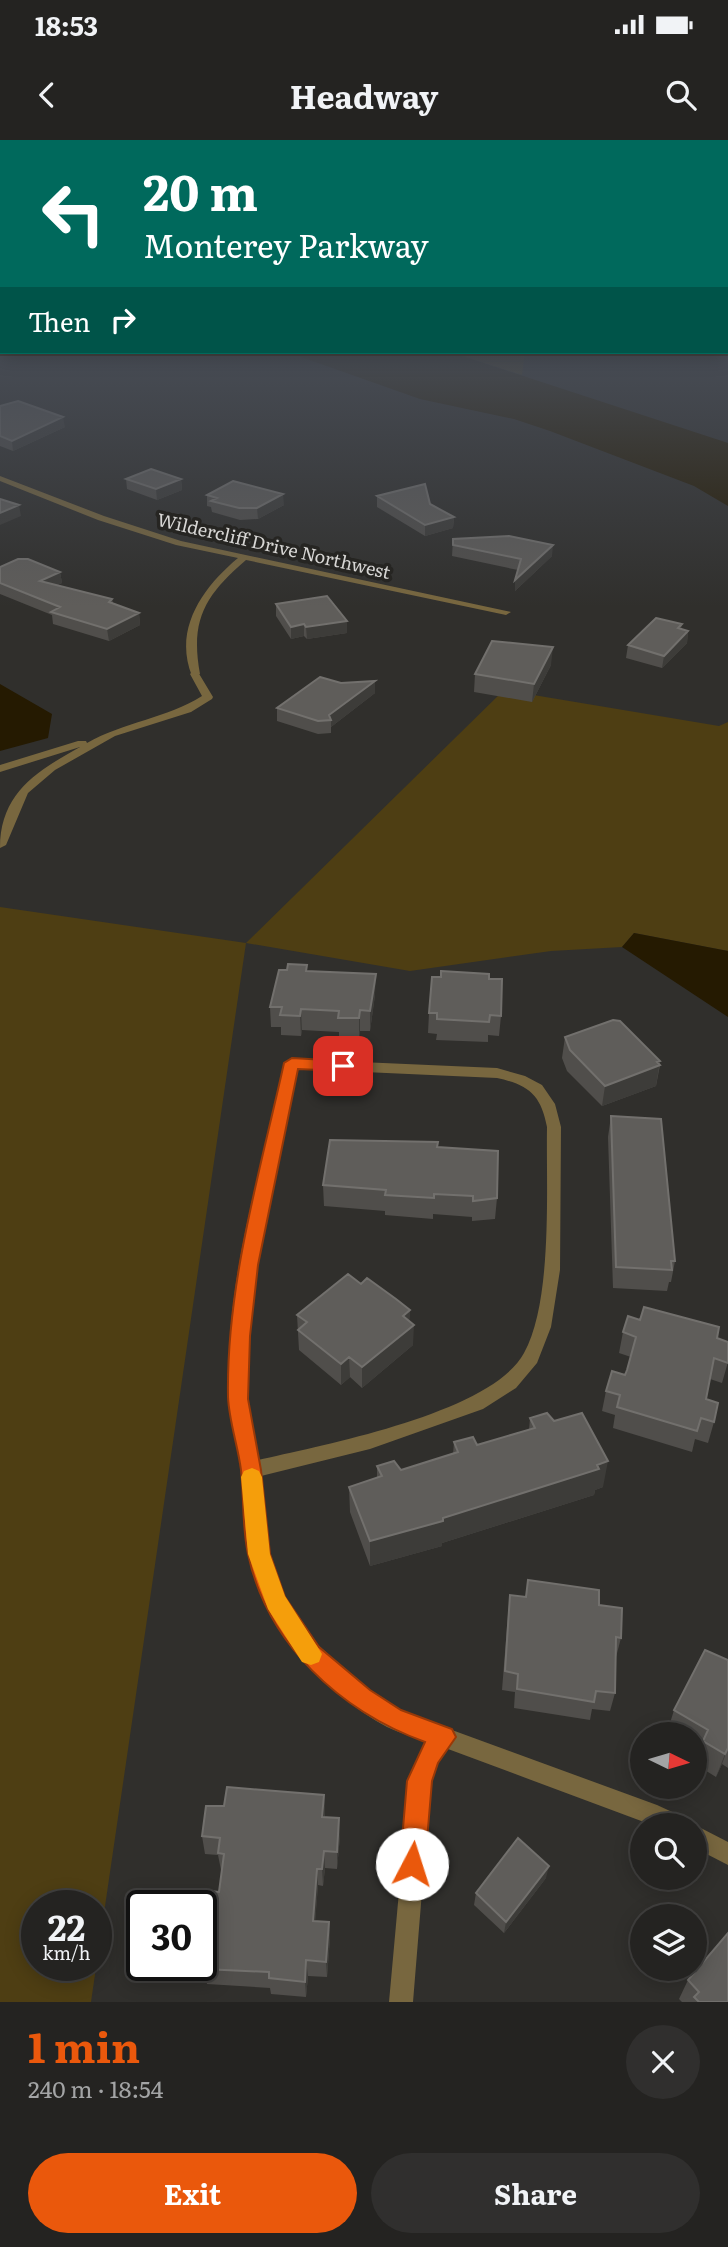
<!DOCTYPE html>
<html lang="en">
<head>
<meta charset="utf-8">
<style>
  body { margin:0; font-family:Literata,serif; background:#302f2e; color:#f1f3f6; height:100vh; display:flex; flex-direction:column; font-size:26px; white-space:nowrap }
  * { box-sizing:border-box; margin:0 }
  p { font-size:23px; color:#a3a4a5 }
  .icon { flex:none; width:38px; height:38px; fill:none; stroke:currentColor; stroke-width:2; stroke-linecap:round; stroke-linejoin:round }
  .map { position:relative; height:1862px; overflow:hidden }
  .panel { display:flex; flex-direction:column; background:#242321; flex:1 }
  .panel>* { flex:none }
  .banner { position:absolute; left:0px; top:0px; width:728px; height:214px; box-shadow:0 4px 18px #0003,0 0 0 2px #41403f; background:#00695c; color:#fff; overflow:hidden }
  .needle { width:46px; rotate:95deg }
  .fabs { position:absolute; left:630px; top:1582px; display:grid; gap:14px }
  .fabs a { display:grid; place-items:center; width:77px; height:77px; border-radius:50%; background:#242321; box-shadow:0 4px 18px #0003,0 0 0 2px #41403f; font-size:35px }
  .speed { position:absolute; left:21px; top:1750px; display:flex; gap:14px; font-size:35px; font-weight:700; text-align:center }
  .speed>* { display:grid; place-content:center; width:91px; height:91px; border-radius:50%; background:#242321; box-shadow:0 4px 18px #0003,0 0 0 2px #41403f; line-height:1 }
  .speed small { font-size:18px; font-weight:400 }
  .speed .limit { border:4px solid #111; border-radius:10px; background:#fff; color:#111 }
  .pin { position:absolute; display:grid; place-items:center; width:60px; height:60px; color:#fff; margin:-30px; border-radius:14px; box-shadow:0 4px 10px #0006 }
  .me { position:absolute; width:77px; margin:-38px; rotate:5deg; stroke-linejoin:round; filter:drop-shadow(0 0 5px #0008) }
  .turn { display:flex; align-items:center; gap:24px; height:147px; padding:0 28px; font-size:32px }
  .turn .icon { width:91px; height:91px; stroke-width:2.5 }
  .turn b { display:block; font-size:49px; line-height:60px }
  .then { display:flex; align-items:center; height:66px; padding:0 28px; background:#0003; gap:14px; font-size:26px }
  .round { display:grid; place-items:center; flex:none; width:74px; height:74px; border-radius:37px; background:#302f2e }
  .overview { display:flex; align-items:center; justify-content:space-between; height:119px; padding:0 28px }
  h1 { font-size:42px; font-weight:700; line-height:52px; color:#ea580c }
  .primary-button { display:flex; gap:14px; margin-top:auto; padding:14px 28px }
  .primary-button a { flex:1; height:80px; border-radius:42px; background:#ea580c; color:#fff; font-size:28px; font-weight:700; line-height:80px; text-align:center }
  .primary-button a+a { background:#302f2e; color:#f1f3f6 }
  .status { display:flex; justify-content:space-between; align-items:center; height:49px; padding:0 35px; background:#242321; direction:ltr }
  .status svg { height:19px; fill:currentColor }
  header { display:flex; justify-content:space-between; align-items:center; height:91px; padding:0 28px; background:#242321; font-size:32px; font-weight:700 }
  .map>svg:first-child { display:block }
  .green { fill:#4e3e13; fill-rule:evenodd }
  .water { fill:#251a01 }
  .lines { fill:none; stroke-linecap:round; stroke-linejoin:round }
  .lane { fill:#78673f; fill-rule:evenodd }
  .street { fill:#78673f; fill-rule:evenodd }
  .wall { fill:#504e4b }
  .shaded-wall { fill:#3d3c39 }
  .building { fill:#5f5d5a; stroke:#72706d; stroke-width:2 }
  .route { fill:#ea580c; stroke:#983908; stroke-width:2 }
  .slow { fill:#f59e0b }
  .labels { text-anchor:middle; dominant-baseline:central; stroke-width:7; stroke-linejoin:round; paint-order:stroke }
  .far-street-label { font-size:18px; fill:#d7d6d4; stroke:#262522 }
</style>
</head>
<body>
<div class="status"><b>18:53</b><svg viewBox="0 0 49 12"><path d="M0 12V9h3v3zM5 12V6h3v6zM10 12V3h3v9zM15 12V0h3v12zM26 1h20v11H26zM47 4h2v5h-2z"/></svg></div>
<header><svg class="icon" aria-label="back" viewBox="0 0 24 24"><path d="M15 5l-7 7 7 7"/></svg>Headway<svg class="icon" aria-label="search" viewBox="0 0 24 24"><circle cx="10" cy="10" r="6"/><path d="M15 15l6 6"/></svg></header>
<div class="map">
<svg width="728" height="1862" viewBox="0 0 728 1862">
  <rect width="100%" height="100%" fill="#302f2c"/>
  <path class="green" d="M450 212H525L522 235Z
    M504 550 719 586 728 582V811L634 793 622 807 551 811 410 831 246 803 91 1862H0V767L246 803ZM37 1766H96V1825H37Z"/>
  <path class="water" d="M287 212H450L728 303V366L694 346 550 291 514 279 420 259Z
    M0 544 52 574 48 598 0 611Z
    M634 793 728 811V877L622 807Z"/>
  <g class="lines">
    <path class="lane" d="M192 532H198L213 557 212 559 191 572 115 596 55 630 28 653 6 705 0 708C0 653 37 631 80 607L0 632V625L78 601H86L87 603C124 582 167 578 202 556L190 534Z"/>
    <path class="street" d="M0 336 104 376 181 401 511 472 506 475 246 420C205 455 190 480 200 534L192 536C173 489 203 447 238 418L176 405 98 380 0 341Z
      M292 919 497 928 525 936 542 945 555 964 561 987 560 1130 551 1187 537 1223 516 1248 483 1269 370 1309 261 1336 269 1411 275 1439 283 1458 315 1502 356 1540 400 1571 657 1665 683 1677 686 1685H652L448 1609 437 1622 431 1641 413 1862H389L409 1641 422 1609 427 1602C414 1597 400 1593 387 1587 333 1558 276 1498 256 1440 245 1406 246 1370 242 1335 239 1309 230 1283 229 1257 224 1144 260 1033 285 924ZM298 929 497 938C529 945 541 955 547 987 546 1047 553 1161 524 1213 492 1273 323 1305 258 1320 254 1299 248 1278 247 1257 240 1146 274 1036 298 929Z
      M694 1685H695L728 1702V1725L695 1708Z"/>
  </g>
  <path class="wall" d="M0 266 65 287 13 311 0 306Z
    M126 339H181L182 350 157 360 127 349Z
    M207 355 284 365 258 379 240 380 212 372 211 367 207 366Z
    M377 356 430 364 454 377 453 388 425 396 377 367Z
    M453 399 552 416 515 451 518 430 452 416Z
    M0 427 60 432 62 443 57 445 112 459 113 463 139 473 140 485 109 501 53 484 52 475 0 454Z
    M276 464 347 481V493L307 499 304 496 291 499 276 476Z
    M682 484 681 489 688 491 687 503 662 528 626 518 628 505Z
    M551 525 532 562 474 552 475 534Z
    M341 543 375 553 331 587V593L318 594 277 581V568Z
    M307 825V831L375 855 370 891H360L359 899 339 898V892L302 890 301 896 281 895V887H271L270 867 287 830Z
    M489 839 501 876 499 896 488 895V902L436 900 437 894 428 893 429 873Z
    M565 897 660 925 656 946 602 966 567 931 562 918Z
    M611 976 675 1121 671 1142H669L667 1151 613 1148 608 997Z
    M437 1007 497 1058 495 1079 472 1081V1077L433 1074V1079L385 1075V1071L324 1066 323 1045Z
    M361 1144 410 1170 409 1181 413 1205 362 1248 350 1237 341 1245 299 1210 297 1175Z
    M640 1180 717 1198 728 1222 722 1243 710 1239 706 1259 714 1282 708 1303 695 1299 692 1312 613 1288 615 1275 602 1271 606 1251 625 1235 627 1230 631 1217 619 1213 623 1192Z
    M530 1278 603 1347 595 1350 594 1355 442 1403V1406L370 1426 350 1372 349 1347 377 1338V1326L401 1330 453 1314 454 1302 477 1305 529 1290Z
    M510 1455 599 1465 621 1498 616 1517 615 1553 610 1571 592 1569 590 1580 514 1568 515 1552 502 1550 508 1474Z
    M728 1520V1628L722 1624 716 1637 695 1624 699 1613 695 1610V1594H669L667 1593 674 1570Z
    M324 1655 325 1677 340 1696 337 1729 325 1728 323 1746 318 1745 315 1781 329 1782 330 1798 327 1837 308 1836 306 1857 271 1854 270 1848 207 1844 204 1829 205 1819H201V1769L209 1770 219 1752 222 1730H221L218 1715 205 1714 202 1696 224 1666Z
    M546 1738 504 1793 474 1765 476 1753Z
    M688 1840 728 1862H682L679 1859Z"/>
  <path class="shaded-wall" d="M63 277 65 287 13 311 12 301Z
    M181 339 182 350 157 360 156 349Z
    M283 354 284 365 258 379 257 368Z
    M19 365 21 376 0 385V373Z
    M454 377 453 388 425 396V385Z
    M553 405 552 416 515 451V440Z
    M60 432 62 443 41 452 40 441Z
    M139 473 140 485 109 501 107 489Z
    M347 481V493L307 499 306 487Z
    M304 484V496L291 499V487Z
    M688 491 687 503 662 528 664 516Z
    M553 507 551 525 532 562 534 544Z
    M375 541V553L331 587V580L329 575Z
    M376 834 375 855 370 891V871Z
    M301 869 302 890 301 896 300 876Z
    M360 870V891L359 899V878Z
    M660 921 656 946 602 966 605 946Z
    M410 1170 409 1189 414 1185 413 1205 362 1248V1227L403 1176Z
    M349 1217 350 1237 341 1245V1224Z
    M608 1321 603 1347 595 1350 594 1355 442 1403V1406L370 1426V1401L443 1378Z
    M728 1608 722 1624 716 1637 725 1614Z
    M324 1655 325 1672 323 1694 322 1677Z
    M339 1678 340 1696 337 1729V1712Z
    M324 1711 325 1728 323 1746 322 1729Z
    M549 1726 546 1738 504 1793 506 1782Z
    M317 1729 318 1745 314 1798 313 1781Z
    M329 1782 330 1798 327 1837 326 1822Z
    M306 1820 308 1836 306 1857 305 1842Z"/>
  <path class="building" d="M18 261 63 277 12 301 0 296V266Z
    M151 329 181 339 156 349 126 339Z
    M233 341 283 354 257 368H239L211 361 217 358 207 355Z
    M425 344 430 364 454 377 425 385 377 356Z
    M0 359 19 365 0 373Z
    M509 396 553 405 515 440 521 419 453 405V399Z
    M18 419H28L60 432 40 441 112 459 109 462 139 473 107 489 51 472 60 467 0 443V427Z
    M327 456 347 481 306 487 304 484 291 487 276 464Z
    M656 478 682 484 678 488 688 491 664 516 628 505Z
    M492 501 553 507 534 544 475 534Z
    M320 537 341 543 375 541 329 575 331 580 318 581 277 568Z
    M288 824 307 825 306 831 376 834 370 871 360 870 359 878H338L339 871 301 869 300 876 280 875 282 867H270L279 830H287Z
    M441 831 489 834V839H502L501 876 490 875 489 882 437 879V873H429L432 837H441Z
    M613 880 620 881 660 921 657 922 660 925 605 946 570 910 565 897Z
    M611 976 661 979 675 1121H671L672 1130 616 1127Z
    M330 1000 438 1002 437 1007 498 1011 497 1058 473 1061V1056L434 1054V1058L385 1055 386 1050 323 1045Z
    M348 1134 361 1144 367 1138 396 1159 410 1170 403 1176 414 1185 362 1227 349 1217 341 1224 298 1190 307 1182 297 1175Z
    M644 1167 719 1187 717 1198 728 1202V1223L714 1218 706 1259 718 1263 714 1282 701 1278 697 1291 617 1267 620 1255 606 1251 612 1231 625 1235 627 1230 636 1197 623 1192 628 1176 640 1180Z
    M547 1273 554 1281 582 1273 608 1321 597 1325 599 1329 443 1378V1381L370 1401 349 1347 382 1336 377 1326 394 1321 401 1330 458 1312 454 1302 473 1297 477 1305 535 1288 530 1278Z
    M528 1440 599 1450V1465L622 1468 621 1498 616 1497 615 1553 596 1551 594 1562 517 1549 518 1534 505 1531 510 1455 526 1457Z
    M705 1510 728 1520V1608L725 1614 703 1601 708 1590 674 1570Z
    M227 1647 324 1655 322 1677 339 1678 337 1712 324 1711 322 1729H317L313 1781 329 1782 326 1822 306 1820 305 1842 269 1838V1832L204 1829 207 1804 201 1803V1769L209 1770 211 1751 219 1752 224 1714 218 1713 220 1698 202 1696 206 1666H224Z
    M518 1698 549 1726 506 1782 476 1753Z
    M728 1793V1862H699L694 1857 699 1852 688 1840Z"/>
  <linearGradient id="sky" x2="0" y2="1"><stop stop-color="#1a1a18"/><stop offset="0.44" stop-color="#484d56"/><stop offset="1" stop-color="#484d56" stop-opacity="0"/></linearGradient>
  <rect width="728" height="467" fill="url(#sky)"/>
  <path class="route" d="M292 918 343 921 351 926 343 931 298 929 258 1125 250 1196 248 1259 261 1330 270 1414 285 1457 319 1507 370 1550 401 1570 452 1589 456 1597 438 1623 432 1641 425 1724 421 1733 412 1736 403 1733 400 1724 407 1641 425 1602C340 1571 267 1504 248 1414 242 1387 244 1357 241 1330 238 1306 229 1281 228 1257 226 1145 260 1032 284 923Z"/>
  <path class="slow" d="M252 1328 259 1331 262 1337 270 1414 285 1456 322 1514 319 1522 311 1525 302 1522 268 1469 248 1414 241 1337 244 1331Z"/>
  <g class="labels">
    <g class="far-street-label">
      <text transform="translate(274 405) rotate(13)">Wildercliff Drive Northwest</text>
    </g>
  </g>
</svg>
<div class="fabs">
<a><svg class="needle" viewBox="-14 -14 28 28"><path d="M0-13l5 13h-10z" fill="#e53935"/><path d="M0 13l5-13h-10z" fill="#a3a4a5"/></svg></a>
<a><svg class="icon" aria-label="search" viewBox="0 0 24 24"><circle cx="10" cy="10" r="6"/><path d="M15 15l6 6"/></svg></a>
<a><svg class="icon" aria-label="layers" viewBox="0 0 24 24"><path d="M12 4l9 5-9 5-9-5zM3 14l9 5 9-5"/></svg></a>
</div>
<div class="speed"><div>22<small>km/h</small></div><div class="limit">30</div></div>
<div class="pin" style="left:343px;top:926px;background:#d93025"><svg class="icon" aria-label="arrive" viewBox="0 0 24 24"><path d="M6 21V4h12l-3 4 3 4H6"/></svg></div>
<svg class="me" style="left:412px;top:1724px" viewBox="-20 -20 40 40"><circle r="19" fill="#fff"/><path d="M0-13L10 11 0 6-10 11z" fill="#ea580c"/></svg>
<div class="banner">
<div class="turn"><svg class="icon" aria-label="left" viewBox="0 0 24 24"><path d="M17 20v-9H6M10 6l-5 5 5 5"/></svg><div><b>20 m</b>Monterey Parkway</div></div>
<div class="then">Then<svg class="icon" aria-label="right" viewBox="0 0 24 24"><path d="M7 20v-9h11M14 6l5 5-5 5"/></svg></div>
</div>
</div>
<section class="panel">
<div class="overview"><div><h1>1 min</h1><p>240 m · 18:54</p></div><a class="round"><svg class="icon" aria-label="close" viewBox="0 0 24 24"><path d="M6 6l12 12M18 6L6 18"/></svg></a></div>
<div class="primary-button"><a>Exit</a><a>Share</a></div>
</section>
</body>
</html>
